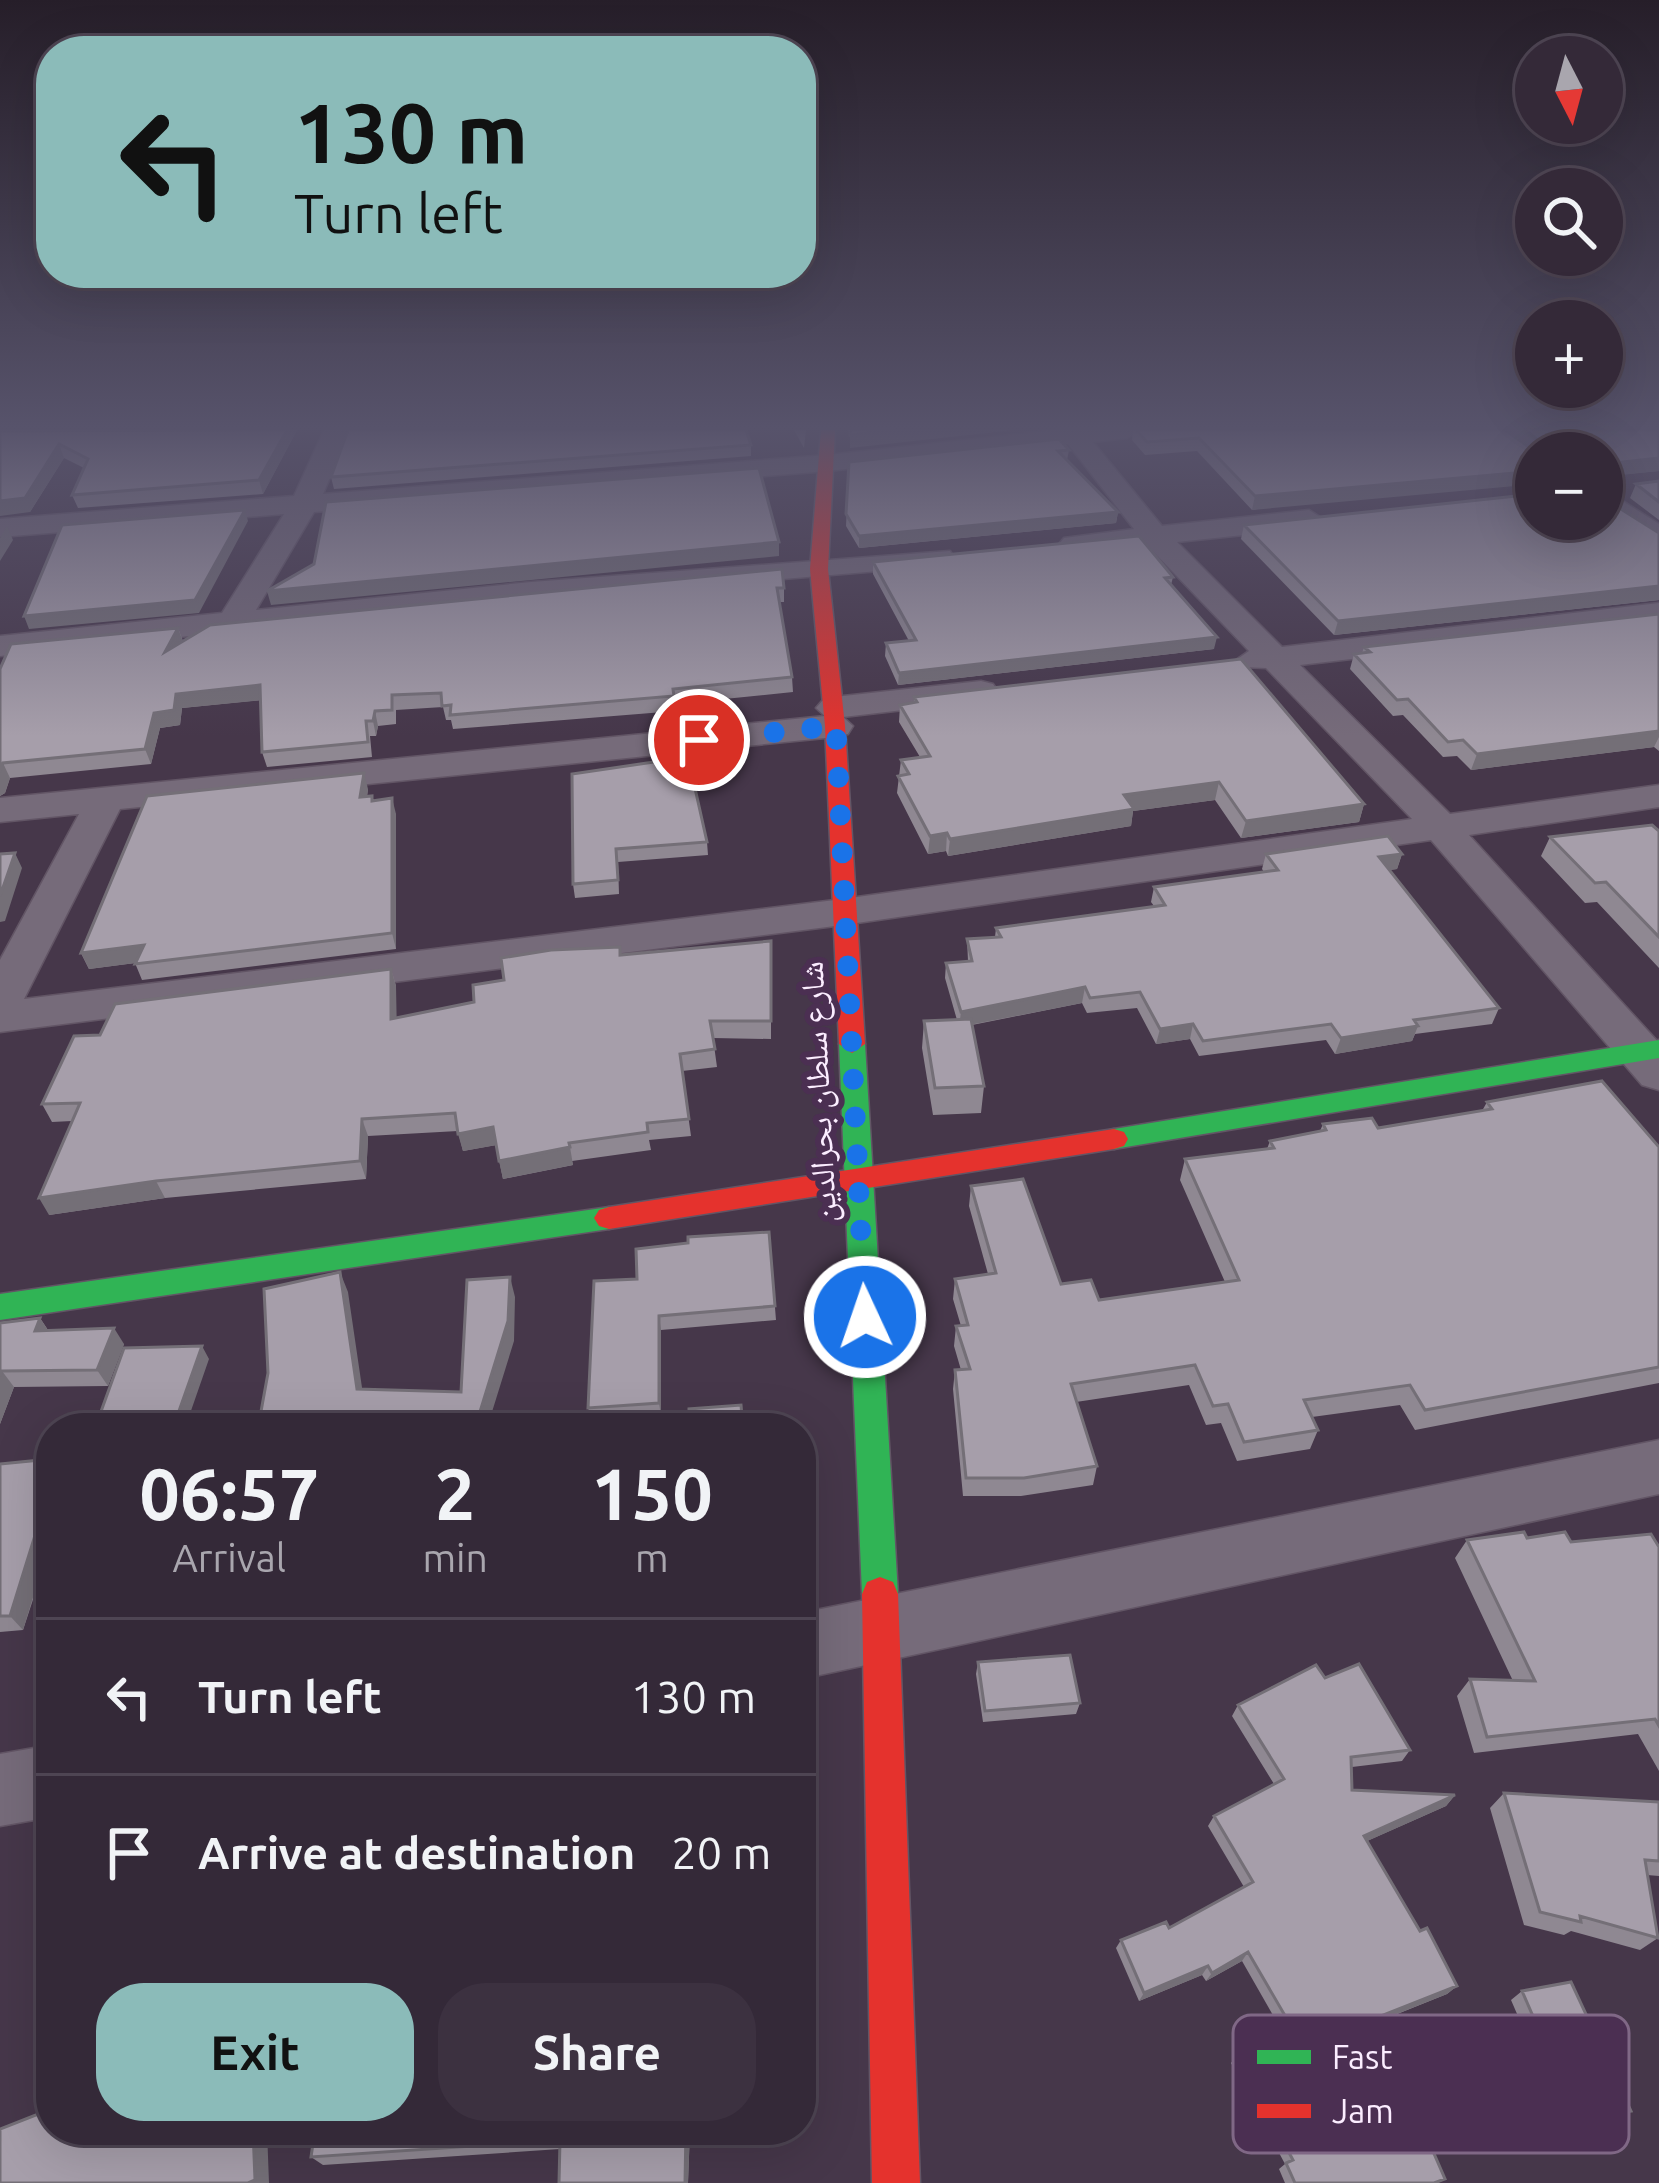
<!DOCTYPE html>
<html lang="en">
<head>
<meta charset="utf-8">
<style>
  body { margin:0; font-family:Ubuntu,"Noto Naskh Arabic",sans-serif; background:#3c3140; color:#f1f3f6; height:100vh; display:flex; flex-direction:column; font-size:45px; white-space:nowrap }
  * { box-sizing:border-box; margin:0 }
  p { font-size:39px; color:#a9a6ae }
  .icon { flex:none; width:66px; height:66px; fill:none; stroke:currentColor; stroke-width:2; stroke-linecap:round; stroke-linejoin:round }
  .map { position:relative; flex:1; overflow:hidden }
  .sheet { position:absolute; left:36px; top:1413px; width:780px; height:732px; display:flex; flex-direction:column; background:#342938; border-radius:48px; box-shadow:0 12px 48px #0002,0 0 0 3px #4e4553 }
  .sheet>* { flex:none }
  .top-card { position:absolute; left:36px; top:36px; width:780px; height:252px; border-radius:48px; box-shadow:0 12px 48px #0002,0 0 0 3px #4e4553; background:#8bbbb9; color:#111; overflow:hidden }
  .needle { width:78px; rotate:174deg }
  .buttons { position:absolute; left:1515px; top:36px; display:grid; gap:24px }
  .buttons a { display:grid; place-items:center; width:108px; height:108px; border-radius:50%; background:#342938; box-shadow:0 12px 48px #0002,0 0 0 3px #4e4553; font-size:60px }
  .pin { position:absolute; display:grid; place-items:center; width:102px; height:102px; color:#fff; margin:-51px; border:6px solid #fff; border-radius:50%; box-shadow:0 3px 12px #0007 }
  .me { position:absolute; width:132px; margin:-66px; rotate:357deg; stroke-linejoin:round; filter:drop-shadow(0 0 9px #0008) }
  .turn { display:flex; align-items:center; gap:42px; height:252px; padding:0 60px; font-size:54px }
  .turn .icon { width:156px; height:156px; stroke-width:2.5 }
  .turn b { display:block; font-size:84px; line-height:102px }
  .eta { display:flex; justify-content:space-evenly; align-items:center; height:204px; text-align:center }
  .eta b { font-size:72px; font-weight:700; line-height:84px }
  .action { display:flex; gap:24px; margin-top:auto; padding:24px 60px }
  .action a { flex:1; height:138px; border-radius:48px; background:#8bbbb9; color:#111; font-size:48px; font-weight:700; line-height:138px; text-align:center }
  .action a+a { background:#3c3140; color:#f1f3f6 }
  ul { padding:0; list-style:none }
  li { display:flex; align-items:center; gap:36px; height:156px; padding:0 60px; border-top:3px solid #4e4553 }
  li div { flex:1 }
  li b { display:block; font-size:45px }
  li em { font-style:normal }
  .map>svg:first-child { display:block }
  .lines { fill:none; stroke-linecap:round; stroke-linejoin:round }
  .street-casing { stroke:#625565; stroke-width:3 }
  .fast-casing { stroke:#625565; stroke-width:3 }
  .jam-casing { stroke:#625565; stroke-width:3 }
  .street { fill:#766b7a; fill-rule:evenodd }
  .fast { fill:#30b455; fill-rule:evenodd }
  .jam { fill:#e5322d; fill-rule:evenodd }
  .wall { fill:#8f8892 }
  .shaded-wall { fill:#746f77 }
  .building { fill:#a69eaa; stroke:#746f77; stroke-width:3 }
  .route { stroke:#1a73e8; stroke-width:21; stroke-dasharray:0 37.8 }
  .labels { text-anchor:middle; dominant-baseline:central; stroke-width:12; stroke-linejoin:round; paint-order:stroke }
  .street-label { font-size:33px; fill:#fbedff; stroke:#4b2f52 }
  .key { fill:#4b2f52; stroke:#806886; stroke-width:3 }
  .key-label { font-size:33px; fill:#fbedff }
</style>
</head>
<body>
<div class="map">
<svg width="1659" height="2183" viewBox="0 0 1659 2183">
  <rect width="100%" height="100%" fill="#46374a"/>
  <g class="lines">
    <g class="street-casing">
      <path id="street" d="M324 430H350L323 494 828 455 1056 430H1140L1127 438 1093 442 1162 526 1309 510 1323 519 1309 528 1177 542 1282 647 1659 603V623L1300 665 1450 814 1659 785V807L1469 835 1659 1043V1090L1642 1085 1431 840 843 925 0 1032V960L79 814 0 822V798L825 716 816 708 822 701 834 697 981 681 993 684 998 691 993 698 981 701 843 717 853 726 848 734 835 737 120 809 24 999 843 899 1412 819 1266 668 1241 667 1236 660 1249 651 1147 545 1064 550 1059 544 1064 538 1134 529 1068 444 828 471 314 512 256 610 531 582 950 551 954 557 939 566 531 600 0 656V636L222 613 284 514 0 537V519L294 496Z
        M1491 430H1521L1551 453H1536V460L1529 459Z
        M1602 488 1659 524V547L1602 509Z
        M1659 1440V1494L801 1679V1613Z
        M51 1745V1817L0 1826V1754Z"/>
    </g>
    <g class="fast-casing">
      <path id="fast" d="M852 1035 865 1044 898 1594 893 1606 880 1611 867 1606 862 1594 839 1044Z
        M1659 1040V1058L1114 1149 1104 1146 1100 1139 1104 1132 1114 1129Z
        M609 1207 619 1210 624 1218 619 1226 609 1229 0 1320V1294Z"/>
    </g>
    <g class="jam-casing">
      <path id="jam" d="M821 430H835L828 569 845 726 865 1044 852 1053 839 1044 825 726 810 569Z
        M1114 1129 1124 1132 1128 1139 1124 1146 1114 1149 609 1229 599 1226 594 1218 599 1210 609 1207Z
        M880 1577 893 1582 898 1594 920 2183H872L862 1594 867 1582Z"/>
    </g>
    <use href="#street" class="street"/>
    <use href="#fast" class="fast"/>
    <use href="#jam" class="jam"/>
  </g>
  <path class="wall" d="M297 430 263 494 78 508 72 495 84 468 64 458 30 512 0 431Z
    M794 430H806L804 448Z
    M1133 430H1505L1533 450H1544L1545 444 1528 430H1659V471L1604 476 1605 499 1659 533V600L1334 635 1241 539 1244 525 1536 519 1602 453 1252 510 1197 451 1145 455 1132 440Z
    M751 445V456L334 489 331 477Z
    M1069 450 1067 460 1118 512 1116 523 859 548 846 526 849 462Z
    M1659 481V520L1630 498 1636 484Z
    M873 562 1173 577 1171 585 1214 649 898 685 885 656 886 643 909 641 873 574Z
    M784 588V602H780L792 677 793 692 675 704 676 711 453 729 451 720H446L443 707 396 710V724L378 726 376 736H370L372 757 267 767 262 752 261 700 182 708 180 725 160 728 151 764 10 778 5 793 0 796V669L178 628 183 641Z
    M1659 614V751L1654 747 1471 770 1457 756 1443 757 1403 715 1393 716 1350 669 1354 654 1362 653 1364 647Z
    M914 697 1364 804 1359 822 1241 838 1215 800 1133 811 1131 826 948 856 946 851 928 854 897 793 901 760 920 757 899 722 900 705 914 703Z
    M572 774 707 842 708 855 618 862 619 894 575 898 573 884Z
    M368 789 367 796 396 814V949L142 980 135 963 89 969 81 953Z
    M1659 831V968L1597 902 1585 903 1541 856 1550 837Z
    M1266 854H1402L1397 869 1389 870 1499 1008 1492 1024 1415 1034 1412 1041 1335 1054 1326 1040 1199 1056 1190 1039 1156 1044 1137 1008 1087 1013 1082 1003 972 1025 984 1086 981 1113 933 1115 922 1048 924 1021 957 1020 945 978 946 963 968 961 967 939 995 937 996 928 1154 906 1151 902 1154 887 1264 872 1262 869Z
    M771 941V1039L713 1038 717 1067 682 1071 691 1136 649 1140 651 1150 572 1161 573 1165 503 1179 496 1145 463 1151 458 1131 368 1136 366 1179 165 1198 49 1215 72 1121 52 1122 42 1104 100 1035 391 969 396 986V1018L474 1002 504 980 621 955Z
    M1487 1102 1659 1147V1383L1415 1430 1400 1405 1312 1417 1318 1430 1310 1449 1237 1461 1221 1423 1206 1425 1189 1385 1076 1402 1097 1466 1093 1485 1021 1496H963L953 1389 955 1370H961L954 1346 956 1326H961L953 1299 955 1279 988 1274 969 1206 971 1186 1061 1284 1099 1300 1225 1282 1180 1180 1185 1159 1267 1149 1270 1141 1320 1131 1323 1124 1378 1128 1482 1111Z
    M769 1232 776 1320 661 1330V1416L602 1420 604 1428H511L591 1418 588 1408 637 1279 688 1243Z
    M40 1318 48 1330 124 1344 108 1386 14 1387 0 1424V1323Z
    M51 1459V1545L23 1630 0 1632V1464Z
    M1527 1538 1659 1547V1771L1638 1734 1474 1753 1457 1696 1470 1679 1513 1681 1455 1558 1467 1540Z
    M978 1662 1080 1703 1076 1714 983 1722 976 1674Z
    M1325 1678 1410 1750 1402 1761 1352 1767V1790L1455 1795 1446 1806 1367 1841 1420 1931 1457 1986 1447 1994 1360 2029 1445 2179 1438 2183H1285L1279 2169 1285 2164 1231 2063 1237 2056 1282 2031 1242 1961 1206 1981 1202 1975 1139 2001 1116 1948 1121 1940 1169 1928 1244 1887 1208 1826 1214 1816 1274 1784 1232 1716 1238 1705Z
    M1504 1793 1659 1802V1876L1647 1875 1658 1938 1640 1950 1571 1931 1564 1935 1524 1925 1490 1808Z
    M1522 1991 1631 2111 1618 2118 1566 2127 1511 2000Z
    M315 2130H690L688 2183 560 2149 323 2165 311 2157Z"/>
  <path class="shaded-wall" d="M287 430H297L263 494 259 480Z
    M895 430H1014L850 448V435Z
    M59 444 64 458 30 512 0 516V501Z
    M1659 458V471L1602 477 1604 464Z
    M1536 471V484L1252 510 1255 496Z
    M245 510 248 521 199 613 29 629 24 616Z
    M1118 512 1116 523 859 548V536Z
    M7 526 13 540 0 561V538Z
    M779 542V556L271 605 267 591Z
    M1659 586V600L1334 635 1338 621Z
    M178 628 183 642 165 652Z
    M1217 637 1214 649 898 685 899 673Z
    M260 685 265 700 182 708 180 725 160 728 151 764 145 749 154 713 176 694Z
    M375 711 378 726 376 736 373 721Z
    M1659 731V737L1654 747 1471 770 1477 754Z
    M3 763 10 778 5 793 0 796V772Z
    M364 773 368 789 365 813 360 797Z
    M1219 782 1215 800 1133 811 1131 826 948 856 950 839 1124 795Z
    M392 798 396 814V949L392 933Z
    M1364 804 1359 822 1241 838 1246 821Z
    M947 833 946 851 928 854 930 836Z
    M15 853 22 868 5 921 0 922V896Z
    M1402 854 1397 869 1374 872 1379 857Z
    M144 945 151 961 89 969 81 953Z
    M391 969 396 986 397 1036 391 1019Z
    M1085 987 1082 1003 959 1027 961 1012Z
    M1193 1024 1190 1039 1156 1044 1160 1029Z
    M1418 1026 1412 1041 1335 1054 1341 1038Z
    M362 1119 368 1136 366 1179 360 1161Z
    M493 1127 497 1145 463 1151 458 1134Z
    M570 1147 573 1165 503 1179 499 1161Z
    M156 1181 165 1198 49 1215 39 1198Z
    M340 1272 348 1292 365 1408 357 1389Z
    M510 1277 515 1297 514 1341 487 1428H475Z
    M659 1316 661 1330V1416L659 1403Z
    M40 1318 51 1335 35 1331Z
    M114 1328 124 1344 108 1386 97 1370Z
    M202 1346 209 1359 185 1428H173Z
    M2 1371 14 1387 0 1424V1376Z
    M37 1529 49 1545 23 1630 10 1616Z
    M1455 1795 1446 1806 1356 1846 1364 1836Z
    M1248 1952 1242 1961 1206 1981 1212 1973Z
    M1208 1966 1202 1975 1139 2001 1144 1993Z
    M1457 1986 1447 1994 1349 2033 1358 2025Z
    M253 2130H267L269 2183H248Z
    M686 2130H690L688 2183H685Z"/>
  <path class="building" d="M287 430 259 480 72 495 88 459 59 444 25 498 0 501V431Z
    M348 430H746L751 445 331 477Z
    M850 430H895L850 435Z
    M1136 430H1505L1533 450H1544L1545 444 1560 439 1548 430H1659V458L1604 464 1605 499 1659 533V586L1338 621 1244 525 1536 494V519H1602V453H1536V471L1255 496 1199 438 1147 442Z
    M1059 439 1069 450 1058 451 1118 512 859 536 846 514 849 462Z
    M759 468 779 542 267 591 314 564 326 502Z
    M1659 481V502L1636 484Z
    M245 510 195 600 24 616 62 525Z
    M1139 536 1173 577 1165 578 1217 637 899 673 886 643 916 640 873 562Z
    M782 569 784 588H777L792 677 673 689 674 696 450 715 451 705 442 706 441 693 392 695V710L375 711 373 721H366L368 742 262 752 260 685 176 694 174 710 154 713 145 749 3 763 0 772V669L11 644 178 628 165 652 210 625Z
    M1659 614V731L1477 754 1463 740 1448 742 1408 699 1397 700 1354 654 1370 652 1364 647Z
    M1241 659 1364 804 1246 821 1219 782 1124 795 1134 809 950 839 947 833 930 836 898 776 909 774 901 760 930 756 900 705 917 702 914 697Z
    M688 757 707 842 616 849 618 880 573 884 572 774Z
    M364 773 360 797 372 796V801L392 798V933L135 964 144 945 81 953 147 796Z
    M1652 825 1659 831V937L1606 882 1595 883 1550 837Z
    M1388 836 1402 854 1379 857 1499 1008 1414 1020 1418 1026 1341 1038 1331 1024 1203 1041 1193 1024 1160 1029 1140 992 1090 998 1085 987 961 1012 946 963 972 961 967 939 1001 937 996 928 1165 905 1154 887 1278 870 1266 854Z
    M15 853 0 896V854Z
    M771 941V1021H710L715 1049 680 1054 689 1119 647 1123 648 1132 569 1143 570 1147 499 1161 493 1127 458 1134 455 1113 362 1119 360 1161 156 1181 39 1198 80 1103 42 1104 74 1036 100 1035 115 1004 391 969V1019L474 1002 473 985 504 980 501 958 551 950 620 947V955Z
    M971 1019 984 1086 935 1088 924 1021Z
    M1602 1081 1659 1147V1367L1425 1410 1410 1385 1304 1400 1318 1430 1244 1442 1228 1404 1213 1406 1195 1365 1071 1384 1097 1466 1024 1478H966L955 1370 970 1369 956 1326 968 1325 955 1279 996 1273 971 1186 1023 1179 1061 1284 1091 1280 1099 1300 1239 1280 1185 1159 1274 1148 1270 1141 1326 1130 1323 1124 1372 1118 1378 1128 1492 1109 1487 1102Z
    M769 1232 775 1306 659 1316V1403L588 1408 594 1281 637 1279 636 1249 688 1243V1237Z
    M340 1272 357 1389 461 1392 467 1280 510 1277 508 1321 475 1428H258L268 1373 264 1289Z
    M40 1318 35 1331 114 1328 97 1370 2 1371 0 1376V1323Z
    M202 1346 173 1428H95L124 1348Z
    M741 1405 743 1428H689V1409Z
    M602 1417V1428H511Z
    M51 1459V1514L46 1529H37L10 1616H0V1464Z
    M1524 1532 1527 1538 1565 1532 1571 1542 1651 1534 1659 1547V1726L1655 1719 1487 1737 1470 1679 1535 1681 1467 1540Z
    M1070 1655 1080 1703 985 1711 978 1662Z
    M1359 1664 1410 1750 1351 1757 1352 1790 1455 1795 1364 1836 1420 1931 1427 1928 1457 1986 1358 2025 1415 2128 1422 2126 1445 2179 1434 2183H1295L1286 2163 1293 2160 1237 2056 1291 2026 1248 1952 1212 1973 1208 1966 1144 1993 1121 1940 1166 1922 1169 1928 1253 1882 1214 1816 1284 1779 1238 1705 1316 1665 1325 1678Z
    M1504 1793 1659 1802V1861L1645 1860 1658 1938 1580 1916 1581 1922 1540 1912Z
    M1571 1982 1631 2111 1578 2120 1522 1991Z
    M801 1999 803 2051H801Z
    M51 2109V2130H253L255 2180 248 2183H0V2129Z
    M315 2130H686L685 2183H559L560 2140 311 2157Z"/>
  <linearGradient id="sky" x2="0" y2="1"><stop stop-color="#261e29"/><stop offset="0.58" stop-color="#57536b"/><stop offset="1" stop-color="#57536b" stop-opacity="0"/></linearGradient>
  <rect width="1659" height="736" fill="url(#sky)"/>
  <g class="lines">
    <path class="route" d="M699 740 836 726 865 1317"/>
  </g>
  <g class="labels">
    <g class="street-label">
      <text transform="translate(817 1092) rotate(-93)">شارع سلطان بحرالدين</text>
    </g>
  </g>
  <rect x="1233" y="2015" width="396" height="138" rx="18" class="key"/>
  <rect x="1257" y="2050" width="54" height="14" fill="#30b455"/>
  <rect x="1257" y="2104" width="54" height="14" fill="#e5322d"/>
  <g class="key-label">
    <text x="1332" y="2069">Fast</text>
    <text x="1332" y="2123">Jam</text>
  </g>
</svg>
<div class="buttons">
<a><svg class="needle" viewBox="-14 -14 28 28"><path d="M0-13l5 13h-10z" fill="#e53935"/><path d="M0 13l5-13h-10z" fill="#a9a6ae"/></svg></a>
<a><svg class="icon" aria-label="search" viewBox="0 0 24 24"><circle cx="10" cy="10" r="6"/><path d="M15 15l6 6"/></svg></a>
<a>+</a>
<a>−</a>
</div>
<div class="pin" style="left:699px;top:740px;background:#d93025"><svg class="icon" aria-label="arrive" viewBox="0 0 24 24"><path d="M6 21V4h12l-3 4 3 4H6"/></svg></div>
<svg class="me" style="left:865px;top:1317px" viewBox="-20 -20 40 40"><circle r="17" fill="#1a73e8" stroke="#fff" stroke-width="3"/><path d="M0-11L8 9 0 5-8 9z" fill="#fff"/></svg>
<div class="top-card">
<div class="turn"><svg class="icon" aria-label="left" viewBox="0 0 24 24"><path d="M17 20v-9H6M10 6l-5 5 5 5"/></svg><div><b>130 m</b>Turn left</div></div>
</div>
<section class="sheet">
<div class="eta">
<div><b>06:57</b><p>Arrival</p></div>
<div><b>2</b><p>min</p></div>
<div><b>150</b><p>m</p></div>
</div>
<ul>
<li><svg class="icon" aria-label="left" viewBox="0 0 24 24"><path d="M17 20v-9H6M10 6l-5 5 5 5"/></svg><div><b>Turn left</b></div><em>130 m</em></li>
<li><svg class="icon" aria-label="arrive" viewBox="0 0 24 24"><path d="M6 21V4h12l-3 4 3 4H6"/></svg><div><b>Arrive at destination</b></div><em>20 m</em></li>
</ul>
<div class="action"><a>Exit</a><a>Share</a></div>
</section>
</div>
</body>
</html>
